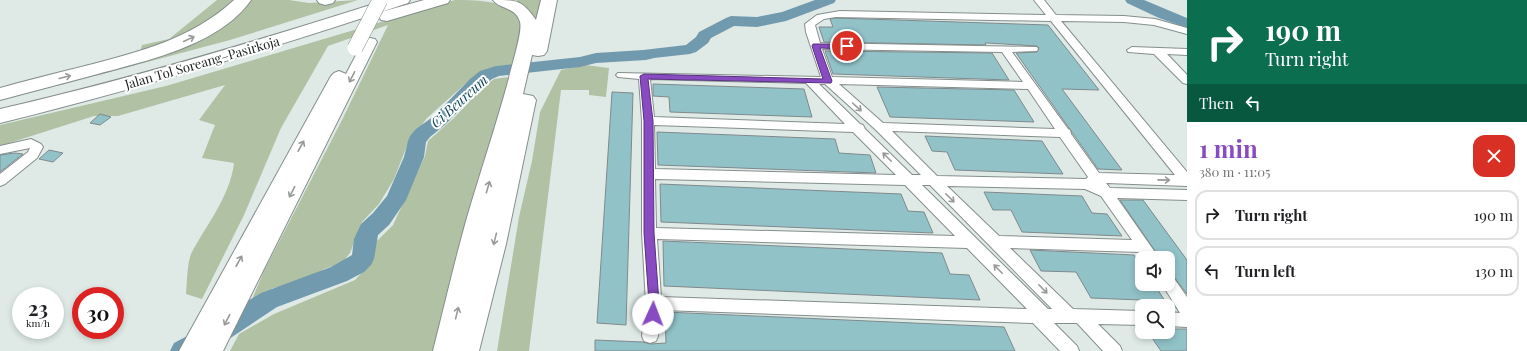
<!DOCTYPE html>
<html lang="en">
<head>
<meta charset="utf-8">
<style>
  body { margin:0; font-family:"Playfair Display",serif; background:#f2f2f2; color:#202124; height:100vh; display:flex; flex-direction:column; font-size:15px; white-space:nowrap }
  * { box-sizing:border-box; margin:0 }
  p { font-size:13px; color:#757577 }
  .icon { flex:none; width:22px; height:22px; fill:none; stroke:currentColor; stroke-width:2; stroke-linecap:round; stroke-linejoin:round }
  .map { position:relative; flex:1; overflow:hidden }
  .details { display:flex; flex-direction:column; background:#fff; width:340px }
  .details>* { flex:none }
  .banner { background:#0b6e4f; color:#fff; overflow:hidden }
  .fabs { position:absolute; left:1135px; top:251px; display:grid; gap:8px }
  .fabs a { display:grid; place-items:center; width:40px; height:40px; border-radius:8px; background:#fff; box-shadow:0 2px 6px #0003; font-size:20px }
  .speed { position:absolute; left:12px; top:287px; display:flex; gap:8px; font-size:20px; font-weight:700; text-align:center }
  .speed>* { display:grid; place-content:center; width:52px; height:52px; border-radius:50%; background:#fff; box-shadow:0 2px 6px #0003; line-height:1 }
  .speed small { font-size:10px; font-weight:400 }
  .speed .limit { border:6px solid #d22; background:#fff; color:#111 }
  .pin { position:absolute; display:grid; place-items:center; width:34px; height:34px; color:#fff; margin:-17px; border:2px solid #fff; border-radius:50%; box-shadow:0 1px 4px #0007 }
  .me { position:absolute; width:44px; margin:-22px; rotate:2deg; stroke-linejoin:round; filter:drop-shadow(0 0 3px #0008) }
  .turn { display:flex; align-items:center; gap:14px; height:84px; padding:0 12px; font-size:18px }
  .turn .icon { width:52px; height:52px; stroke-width:2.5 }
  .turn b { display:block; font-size:28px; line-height:34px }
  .then { display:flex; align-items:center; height:38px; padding:0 12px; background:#0003; gap:8px; font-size:15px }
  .round { display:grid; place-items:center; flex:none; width:42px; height:42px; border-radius:12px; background:#f2f2f2 }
  .head { display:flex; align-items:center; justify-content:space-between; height:68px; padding:0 12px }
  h1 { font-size:24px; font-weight:700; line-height:30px; color:#884bc1 }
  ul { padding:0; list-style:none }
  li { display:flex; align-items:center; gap:12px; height:50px; margin:0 8px 6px; padding:0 4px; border:2px solid #e0e0e0; border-radius:12px }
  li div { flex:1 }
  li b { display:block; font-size:15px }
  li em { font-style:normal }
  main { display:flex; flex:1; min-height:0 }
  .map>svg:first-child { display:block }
  .green { fill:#b0c1a4 }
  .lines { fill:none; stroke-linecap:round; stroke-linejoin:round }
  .river { fill:#729aae; fill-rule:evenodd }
  .building { fill:#90c2c8; stroke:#80898b }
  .minor-casing { stroke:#858e8c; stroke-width:2 }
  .secondary-casing { stroke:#858e8c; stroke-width:2 }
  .motorway-casing { stroke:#858e8c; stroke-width:2 }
  .minor { fill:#fff; fill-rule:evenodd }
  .secondary { fill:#fff; fill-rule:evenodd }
  .motorway { fill:#fff; fill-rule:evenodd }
  .secondary-bridge-casing { stroke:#858e8c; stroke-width:16; stroke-linecap:butt }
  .secondary-bridge { stroke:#fff; stroke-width:15 }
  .oneway { stroke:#989999 }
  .route { fill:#884bc1; stroke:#58317d }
  .labels { text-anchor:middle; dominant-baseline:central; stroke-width:4; stroke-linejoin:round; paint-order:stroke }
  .street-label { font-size:13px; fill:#191d1c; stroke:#fff }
  .water-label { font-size:14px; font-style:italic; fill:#11465d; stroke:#fff }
</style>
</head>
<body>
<main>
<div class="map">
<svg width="1187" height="351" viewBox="0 0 1187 351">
  <rect width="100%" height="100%" fill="#dfeae7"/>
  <path class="green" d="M217 0H239L211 25 140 53 142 45 169 39Z
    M249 0H289L309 3 358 0 230 40 57 86 58 82 167 52Z
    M455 0C477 0 516 0 522 26 523 33 515 57 512 65L497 66 474 76 427 118 408 143 394 179 379 204 362 222 350 253 342 263 324 269 299 285 273 288 250 304 264 271 342 120 388 25 328 46 281 128 244 215 202 299 186 294C187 283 187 264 191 254 206 225 230 197 234 163L202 158 215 125 199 120 225 85 118 116H94L0 146V125L166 86Z
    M516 0H544L540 27 534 24 530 11Z
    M585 65 609 68 606 97 589 95V90H561L529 351H497L519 217 532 161 540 112 561 70Z
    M509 77 436 351H230L239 334 274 314 355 280 369 265 377 241 393 225 425 156 428 141 454 118 482 88 494 79Z"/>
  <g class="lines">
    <path class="river" d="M815 0H836L834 3 786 21 757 27 734 26 711 38 708 43 696 52 690 54 654 58 646 60 596 63 580 67 499 76 492 79 482 87 446 124 430 137 426 142 424 157 406 200 389 225 378 235 374 259 371 265 364 272 347 281 277 307 226 341 207 351H170L174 343 208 325 261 293 331 267 352 255 354 239 361 224 373 213 387 196 404 157 408 141 410 136 416 129 434 116 470 79 480 71 496 66 580 57 596 53 643 50 686 45 696 37 699 32 726 18 731 16 757 17 782 12Z
      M1125 0H1144L1187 18V28L1159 18 1127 3Z"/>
  </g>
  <path class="building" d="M836 18 1048 25 1099 90 1062 89 1122 170 1098 169 1016 53 1037 52 1039 48 1037 46 987 43H985L986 45 824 42 819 27H833L830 19Z
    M825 51 992 53 1009 80 833 74Z
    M653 84 804 89 812 117 670 112 669 97 653 96Z
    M877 87 1014 90 1034 122 890 117Z
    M612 92 633 93 626 325 597 323Z
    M100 114 111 117 100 125 90 123Z
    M657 132 835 139 839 153 870 155 876 173 658 165Z
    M925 136 1042 141 1063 174 955 170 947 152 932 151Z
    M49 150 63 153 53 162 39 159Z
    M15 153 23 154 0 172V155Z
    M660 184 901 194 908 211 924 212 933 233 661 222Z
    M984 192 1082 196 1092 213 1107 214 1122 236 1022 232 1011 210H993Z
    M1120 200H1143L1187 260V294L1168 269V258H1160Z
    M663 241 942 253 950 274 969 275 980 300 664 286Z
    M1030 250 1134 255 1142 266V284H1154L1165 301 1091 298 1076 272 1041 271Z
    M665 312 1004 327 1015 351H595V340L643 342 650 344 666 343Z
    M1168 329H1187V351H1161L1148 332H1168Z"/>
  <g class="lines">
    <g class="minor-casing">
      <path id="minor" d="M1034 0H1044L1056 15 1124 16 1155 19 1187 28V34L1154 25 1124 22 1061 21 1187 172V186L1106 183 1110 188 1187 190V200L1117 198 1159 258H1144L1140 252 1010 248 1073 309 1142 311V325L1098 324 1120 346 1122 351H1103L1077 323H1054L1077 346 1079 351H1060L1033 323 661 310 658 336 656 341 650 343 644 341 642 336 646 303 642 233V121L639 79 618 77 616 75 618 73 821 77 806 32 805 24 817 15 840 11 1046 15ZM836 17 1051 21 1175 175 1099 173 1071 134 1070 130 1068 129 1012 52 1037 51 1038 49 1037 47 820 43 815 25 824 19ZM822 49 1002 52 1023 82 832 77ZM650 79 806 83 845 124 654 117ZM819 84H825L876 130 921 175H912L865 129 863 125 860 124ZM839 84 1028 89 1055 129 883 123ZM654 125 853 132 896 175 655 169ZM892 131 1060 137 1088 177 1086 179 937 176ZM655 179 905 185 955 236 656 228ZM922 185H930L1052 309H1048ZM947 186 1085 189 1101 196 1132 240 999 236ZM657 239 967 248 1027 309 661 297Z
        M1132 47 1187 49V55L1167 54 1187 75V84L1183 83 1154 54 1128 52 1127 50Z
        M31 139 41 144 43 147 37 158 5 184 0 186V174L28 152 30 148 0 154V146Z
        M1168 275 1173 277 1187 297V327L1168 326V312L1180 313 1162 284H1168Z"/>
    </g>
    <g class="secondary-casing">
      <path id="secondary" d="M370 38 375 39 377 42 223 351H179L331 76 334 73 339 71 346 74 363 42 365 39Z"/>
    </g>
    <g class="motorway-casing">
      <path id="motorway" d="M234 0H251C219 46 145 61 94 75 63 83 31 92 0 100V88C28 80 57 73 85 66 139 52 192 39 234 0Z
        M317 0H335L333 3 325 5 319 3Z
        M386 0H410L408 3C273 48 138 89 0 123V109C130 79 258 41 386 0Z
        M424 0H450L448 3 387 21 381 20 379 16 381 12Z
        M493 0C517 0 522 0 536 20L541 0H557L547 51 544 55 538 56 532 55 523 94 533 96 536 100 506 244 479 351H433C444 308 454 264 466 221 480 173 496 126 509 78 511 67 523 31 520 22 516 7 499 9 493 0Z"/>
    </g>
    <use href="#minor" class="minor"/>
    <use href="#secondary" class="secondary"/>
    <use href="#motorway" class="motorway"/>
    <g class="secondary-bridge-casing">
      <path id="secondary-bridge" d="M355 48 380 0"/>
    </g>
    <use href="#secondary-bridge" class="secondary-bridge"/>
  </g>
  <defs><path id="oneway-shaft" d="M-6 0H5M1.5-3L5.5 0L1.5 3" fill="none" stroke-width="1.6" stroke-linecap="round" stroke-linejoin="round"/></defs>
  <g class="oneway">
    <use href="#oneway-shaft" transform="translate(189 39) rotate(-25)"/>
    <use href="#oneway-shaft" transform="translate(65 77) rotate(-14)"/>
    <use href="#oneway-shaft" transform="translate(352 77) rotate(117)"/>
    <use href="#oneway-shaft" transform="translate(857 107) rotate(42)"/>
    <use href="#oneway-shaft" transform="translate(301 146) rotate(-61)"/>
    <use href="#oneway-shaft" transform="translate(887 157) rotate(-135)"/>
    <use href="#oneway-shaft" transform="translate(1164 180) rotate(1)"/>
    <use href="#oneway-shaft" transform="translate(488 187) rotate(-74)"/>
    <use href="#oneway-shaft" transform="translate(292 192) rotate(117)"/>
    <use href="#oneway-shaft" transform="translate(950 198) rotate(45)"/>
    <use href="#oneway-shaft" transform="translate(495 239) rotate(104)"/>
    <use href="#oneway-shaft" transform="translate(239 261) rotate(-61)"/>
    <use href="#oneway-shaft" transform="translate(998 269) rotate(-135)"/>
    <use href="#oneway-shaft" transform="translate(1043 289) rotate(45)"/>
    <use href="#oneway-shaft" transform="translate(457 313) rotate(-76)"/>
    <use href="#oneway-shaft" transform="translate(227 320) rotate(117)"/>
  </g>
  <path class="route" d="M813 44H847L851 46 847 49 820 48 832 81 831 83 648 79 653 121 654 233 659 303 657 318 653 319 649 318 647 314 649 303 644 233V121L640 76 644 74 823 79 812 46Z"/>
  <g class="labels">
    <g class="street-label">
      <text transform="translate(202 62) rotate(-16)">Jalan Tol Soreang–Pasirkoja</text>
    </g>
    <g class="water-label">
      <text transform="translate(459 101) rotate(-42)">Ci Beureum</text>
    </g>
  </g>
</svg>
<div class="fabs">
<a><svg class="icon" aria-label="sound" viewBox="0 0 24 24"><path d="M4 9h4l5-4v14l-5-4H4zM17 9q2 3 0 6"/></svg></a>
<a><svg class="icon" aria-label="search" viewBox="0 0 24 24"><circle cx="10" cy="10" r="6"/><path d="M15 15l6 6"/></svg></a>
</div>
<div class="speed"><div>23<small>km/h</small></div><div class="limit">30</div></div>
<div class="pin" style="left:847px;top:46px;background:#d93025"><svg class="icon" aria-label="arrive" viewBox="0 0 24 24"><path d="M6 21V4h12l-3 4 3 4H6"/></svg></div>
<svg class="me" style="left:653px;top:314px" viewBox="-20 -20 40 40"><circle r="19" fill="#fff"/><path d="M0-13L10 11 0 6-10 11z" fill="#884bc1"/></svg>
</div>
<section class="details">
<div class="banner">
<div class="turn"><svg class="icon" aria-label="right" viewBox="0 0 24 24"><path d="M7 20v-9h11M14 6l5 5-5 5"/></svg><div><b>190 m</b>Turn right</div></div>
<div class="then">Then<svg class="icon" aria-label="left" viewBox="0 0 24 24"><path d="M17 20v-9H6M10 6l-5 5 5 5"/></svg></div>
</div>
<div class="head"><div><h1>1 min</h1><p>380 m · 11:05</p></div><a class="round" style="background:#d93025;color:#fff"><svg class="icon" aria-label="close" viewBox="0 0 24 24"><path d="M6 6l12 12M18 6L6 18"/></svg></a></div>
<ul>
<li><svg class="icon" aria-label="right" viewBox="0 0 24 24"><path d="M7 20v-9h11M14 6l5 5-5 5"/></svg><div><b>Turn right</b></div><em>190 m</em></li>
<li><svg class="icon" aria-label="left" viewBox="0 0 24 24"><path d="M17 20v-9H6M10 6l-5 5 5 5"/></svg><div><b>Turn left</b></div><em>130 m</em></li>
</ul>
</section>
</main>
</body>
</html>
